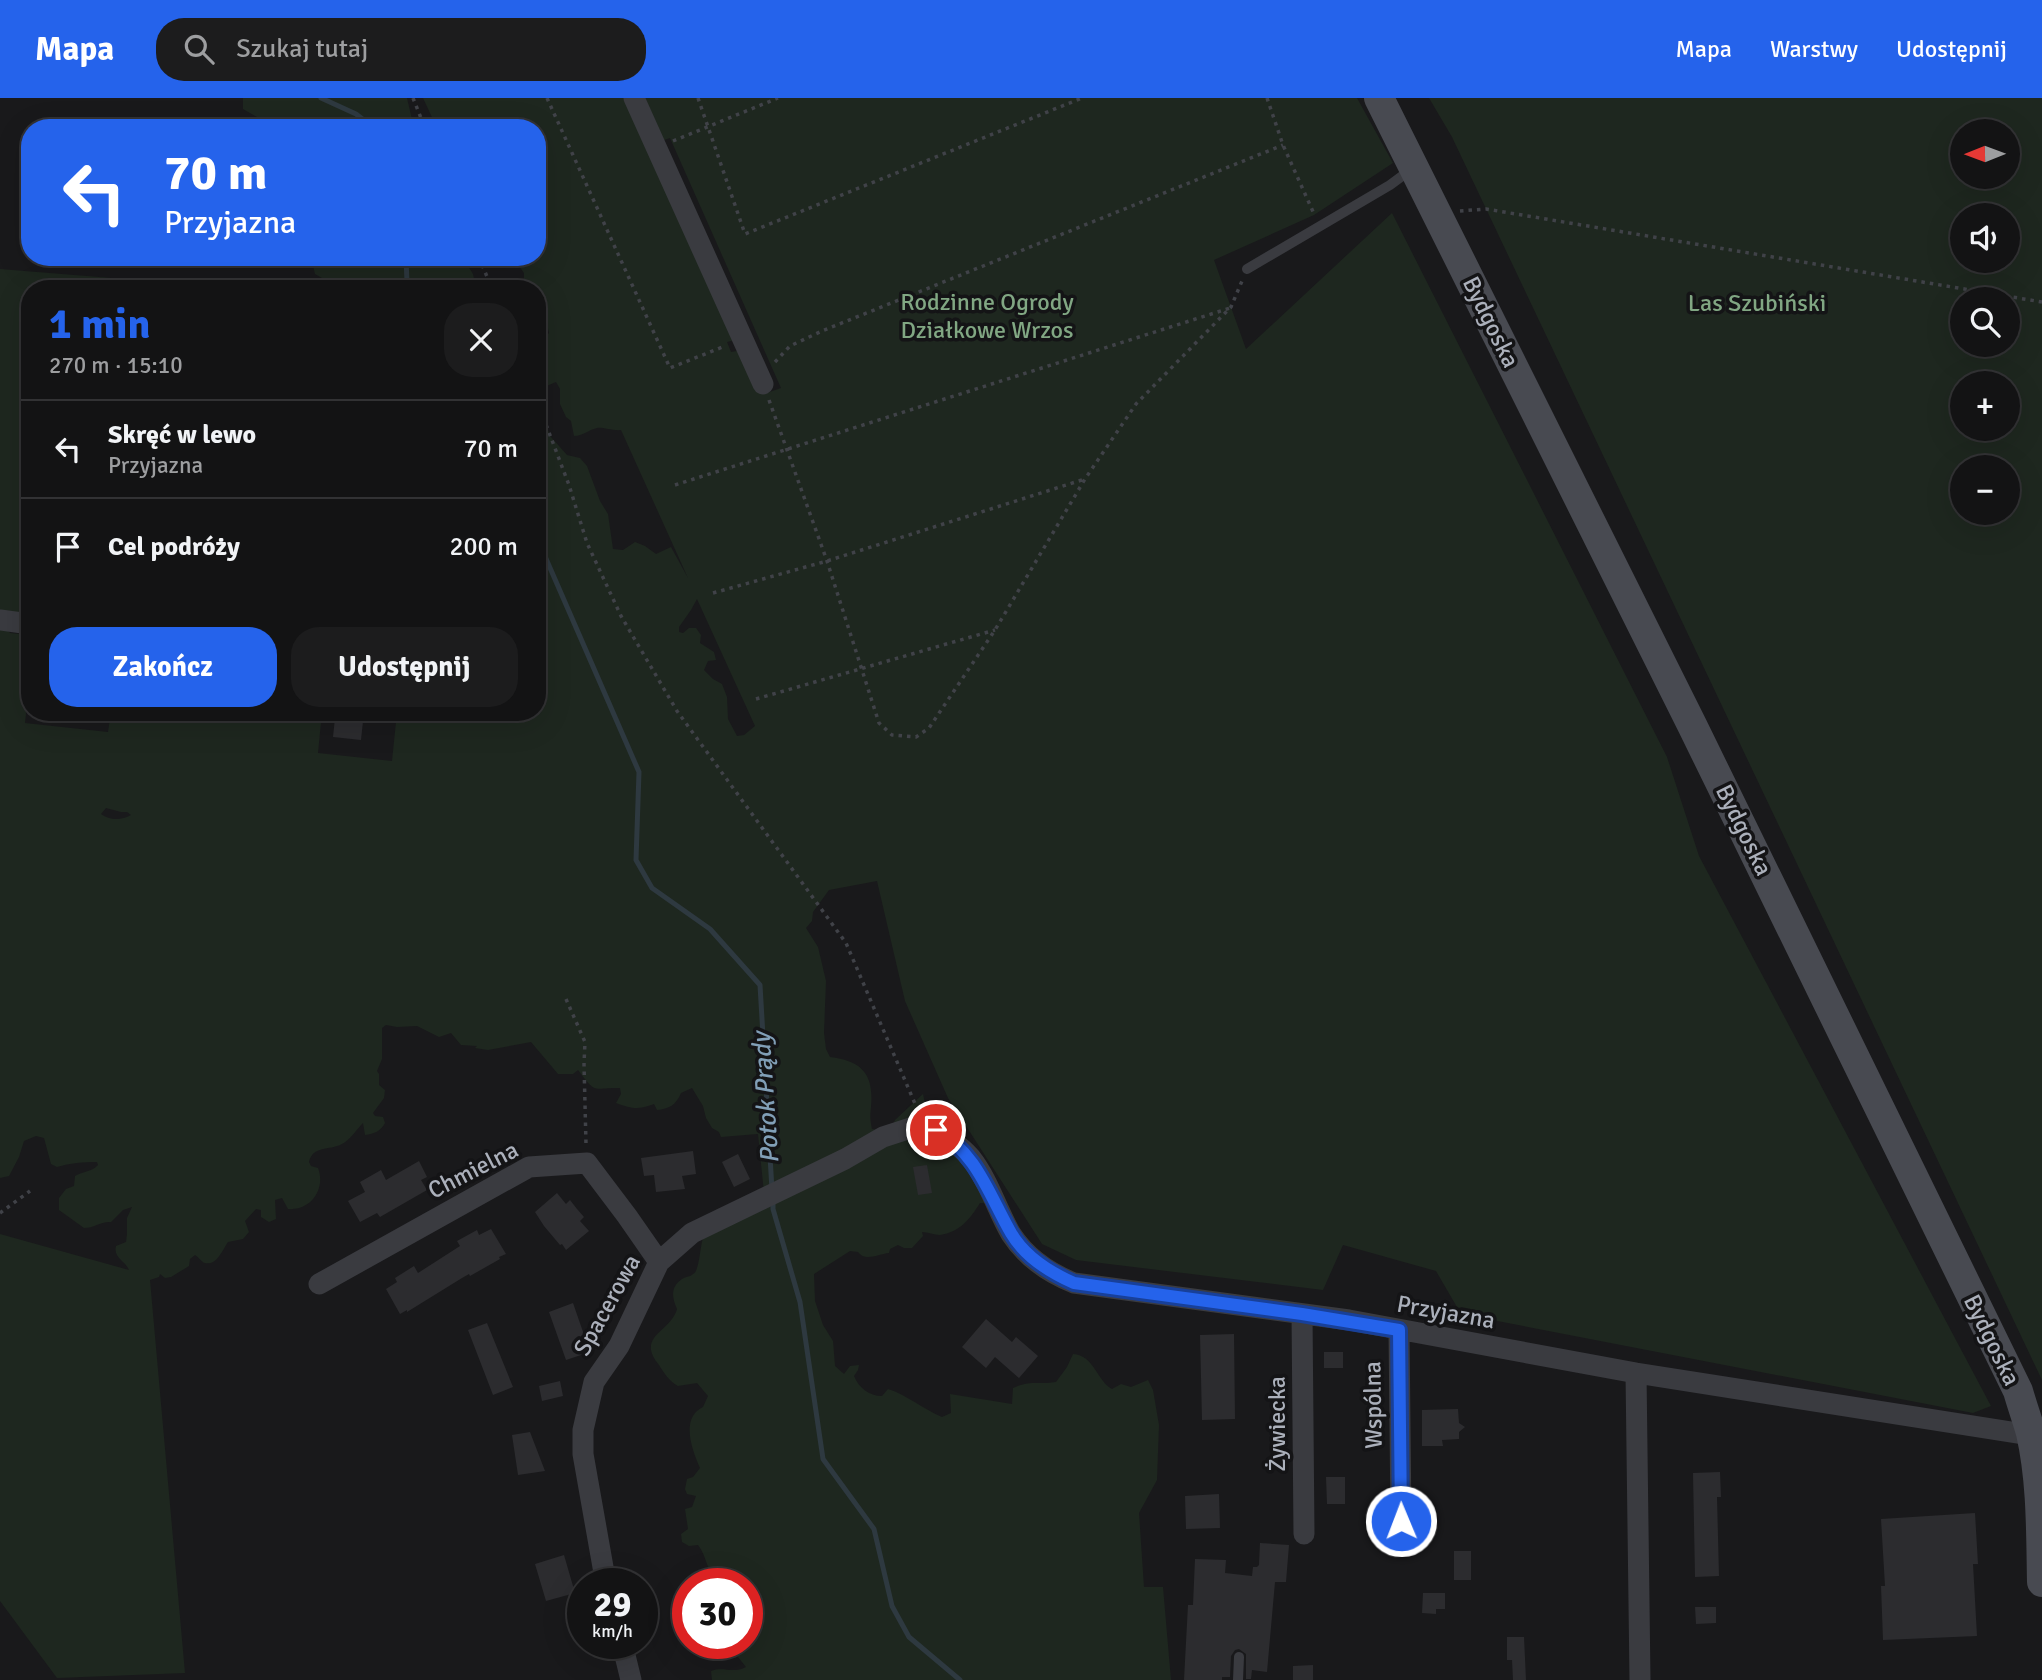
<!DOCTYPE html>
<html lang="pl">
<head>
<meta charset="utf-8">
<style>
  body { margin:0; font-family:Signika,sans-serif; background:#1c1c1d; color:#f1f3f6; height:100vh; display:flex; flex-direction:column; font-size:26px; white-space:nowrap }
  * { box-sizing:border-box; margin:0 }
  p { font-size:23px; color:#9d9ea0 }
  .icon { flex:none; width:38px; height:38px; fill:none; stroke:currentColor; stroke-width:2; stroke-linecap:round; stroke-linejoin:round }
  .map { position:relative; flex:1; overflow:hidden }
  .side { position:absolute; left:21px; top:182px; width:525px; height:441px; display:flex; flex-direction:column; background:#131314; border-radius:28px; box-shadow:0 7px 28px #0002,0 0 0 2px #323234 }
  .side>* { flex:none }
  .banner { position:absolute; left:21px; top:21px; width:525px; height:147px; border-radius:28px; box-shadow:0 7px 28px #0002,0 0 0 2px #323234; background:#2563eb; color:#fff; overflow:hidden }
  .needle { width:46px; rotate:269deg }
  .buttons { position:absolute; left:1950px; top:21px; display:grid; gap:14px }
  .buttons a { display:grid; place-items:center; width:70px; height:70px; border-radius:50%; background:#131314; box-shadow:0 7px 28px #0002,0 0 0 2px #323234; font-size:35px }
  .speed { position:absolute; left:567px; top:1470px; display:flex; gap:14px; font-size:35px; font-weight:700; text-align:center }
  .speed>* { display:grid; place-content:center; width:91px; height:91px; border-radius:50%; background:#131314; box-shadow:0 7px 28px #0002,0 0 0 2px #323234; line-height:1 }
  .speed small { font-size:18px; font-weight:400 }
  .speed .limit { border:10px solid #d22; background:#fff; color:#111 }
  .pin { position:absolute; display:grid; place-items:center; width:60px; height:60px; color:#fff; margin:-30px; border:4px solid #fff; border-radius:50%; box-shadow:0 2px 7px #0007 }
  .me { position:absolute; width:77px; margin:-38px; rotate:359deg; stroke-linejoin:round; filter:drop-shadow(0 0 5px #0008) }
  .turn { display:flex; align-items:center; gap:24px; height:147px; padding:0 28px; font-size:32px }
  .turn .icon { width:91px; height:91px; stroke-width:2.5 }
  .turn b { display:block; font-size:49px; line-height:60px }
  .round { display:grid; place-items:center; flex:none; width:74px; height:74px; border-radius:28px; background:#1c1c1d }
  .summary { display:flex; align-items:center; justify-content:space-between; height:119px; padding:0 28px }
  h1 { font-size:42px; font-weight:800; line-height:52px; color:#2563eb }
  .primary-button { display:flex; gap:14px; margin-top:auto; padding:14px 28px }
  .primary-button a { flex:1; height:80px; border-radius:28px; background:#2563eb; color:#fff; font-size:28px; font-weight:800; line-height:80px; text-align:center }
  .primary-button a+a { background:#1c1c1d; color:#f1f3f6 }
  ul { padding:0; list-style:none }
  li { display:flex; align-items:center; gap:21px; height:98px; padding:0 28px; border-top:2px solid #323234 }
  li div { flex:1 }
  li b { display:block; font-size:26px }
  li em { font-style:normal }
  header { display:flex; align-items:center; gap:42px; box-sizing:border-box; height:98px; padding:0 35px; background:#2563eb; color:#fff }
  header strong { font-size:33px }
  nav { display:flex; gap:38px; margin-inline-start:auto; font-size:24px }
  .search { width:490px; height:63px; background:#1c1c1d; display:flex; align-items:center; gap:18px; box-sizing:border-box; padding:0 24px; border-radius:28px; color:#9d9ea0; font-size:26px }
  .map>svg:first-child { display:block }
  .green { fill:#1e271f; fill-rule:evenodd }
  .lines { fill:none; stroke-linecap:round; stroke-linejoin:round }
  .stream { stroke:#2e3940; stroke-width:5 }
  .building { fill:#2c2c2f }
  .path { stroke:#404248; stroke-width:3.5; stroke-dasharray:3.5 5; stroke-linecap:butt }
  .lane { stroke:#3a3b40; stroke-width:10 }
  .street { stroke:#3a3b40; stroke-width:21 }
  .secondary { stroke:#484a51; stroke-width:30 }
  .route-casing { stroke:#184099; stroke-width:18 }
  .route { stroke:#2563eb; stroke-width:12 }
  .labels { text-anchor:middle; dominant-baseline:central; stroke-width:7; stroke-linejoin:round; paint-order:stroke }
  .park-label { font-size:24px; fill:#81a783; stroke:#141416 }
  .street-label { font-size:24px; fill:#abb0bb; stroke:#141416 }
  .water-label { font-size:26px; font-style:italic; fill:#819fb7; stroke:#141416 }
</style>
</head>
<body>
<header>
<strong>Mapa</strong>
<div class="search"><svg class="icon" aria-label="search" viewBox="0 0 24 24"><circle cx="10" cy="10" r="6"/><path d="M15 15l6 6"/></svg>Szukaj tutaj</div>
<nav><a>Mapa</a><a>Warstwy</a><a>Udostępnij</a></nav>
</header>
<div class="map">
<svg width="2042" height="1582" viewBox="0 0 2042 1582">
  <rect width="100%" height="100%" fill="#19191b"/>
  <path class="green" d="M243 0H407L414 30H254L258 24 257 19 243 11Z
    M423 0H630L739 241 727 244 731 254 742 252 764 296 781 290 670 40 664 42 645 0H1357L1393 65 1314 117 1214 162 1246 251 1392 115 1667 659 1699 758 1991 1308 1973 1315 1461 1216 1436 1173 1343 1147 1323 1192 1076 1162 1042 1146 948 1000 905 903 877 783 829 792 813 814 812 823 806 830 818 849 826 883 824 935 826 951 830 959C862 963 874 976 871 1009 870 1018 870 1022 872 1031L884 1033 891 1031 895 1022 923 996 926 1010 945 1027 986 1105H980C970 1121 960 1134 940 1137 934 1137 928 1134 922 1134L923 1138 912 1150H904L898 1147 890 1151 889 1155C878 1156 865 1164 858 1154L850 1153 814 1176 815 1203 823 1227 833 1243 835 1268 844 1276 850 1268 859 1267 858 1272 854 1278C859 1290 869 1298 882 1298L888 1291C907 1297 923 1311 942 1319L951 1315 950 1296 1012 1306 1013 1290C1031 1282 1037 1287 1056 1284L1067 1269 1073 1256C1094 1257 1097 1283 1112 1291L1121 1286 1131 1289 1148 1282 1153 1292 1159 1327 1157 1382 1139 1415 1144 1489H1163L1171 1582H712L711 1573C723 1568 733 1576 746 1569L738 1559 732 1545H747V1486H714L715 1480C705 1468 707 1459 698 1447L689 1448 682 1444 681 1436 688 1431 685 1411 692 1409 696 1398 687 1396 685 1391 687 1381 693 1379 700 1370C692 1352 680 1320 703 1309L708 1298 697 1285 678 1288C669 1283 664 1275 659 1267 635 1238 671 1234 677 1211 672 1200 670 1189 682 1181 687 1178 692 1179 696 1173 700 1163 700 1150 703 1140L764 1095 758 1036 721 1039 719 1034 712 1030 706 1020 703 1008 692 990 681 995C676 1007 669 1011 657 1012L654 1006C638 1012 633 1011 616 1005L621 996 620 990C591 989 598 998 578 972L573 976H558L531 944 488 952 475 950 477 948 461 947 451 935 439 939 417 928 397 929 386 927 382 930V961L377 973 379 976V987L385 992 384 1000 373 1015 375 1018 383 1019 385 1025C381 1033 374 1036 365 1037L363 1025C356 1032 350 1042 342 1046 329 1053 313 1047 309 1064L311 1068 318 1070C326 1091 311 1113 288 1111L282 1100 275 1102 276 1121 269 1124 261 1119V1112L256 1111 245 1123 249 1134 243 1141 228 1144C223 1151 217 1168 205 1165 201 1164 199 1159 195 1157L190 1161 189 1168 171 1179 165 1180 160 1176 159 1179 150 1182 185 1575 57 1580 0 1503V1136L129 1172C126 1163 113 1160 116 1148L126 1144 127 1136V1120L132 1109 123 1112 111 1124C101 1123 94 1130 84 1130L59 1112V1100L66 1091 74 1088 75 1078C83 1073 92 1074 98 1067L97 1064C83 1064 70 1065 57 1069L51 1066 44 1040 36 1038 24 1043 19 1059 9 1078 0 1080V529L6 530 10 535 30 537V578L25 625 108 634 111 614H322L318 655 392 663 397 614H537V315H540L551 339 567 357 580 360 587 368 600 403 608 416 613 451 623 452 635 444 645 448 656 456 671 449 688 480 621 332C613 333 602 329 597 330 588 332 583 338 574 338L571 323 566 319 560 306V291L556 284 537 292V263L544 259 541 243 549 235 547 226 537 229V191H517L524 186V175L519 168C510 171 505 169 498 163V159H537V30H437ZM697 501 755 628 744 637 737 638 728 621 727 599 722 586 713 581 704 572 708 563 716 562 714 554 700 545 701 537 696 530H689L683 535 679 534V529L691 512ZM106 710 121 714H127L131 717C122 722 110 723 101 716Z
    M1429 0H2042V1282L1452 39ZM1962 33H2007V79H1962ZM1962 117H2007V163H1962ZM1962 201H2007V247H1962ZM1962 285H2007V331H1962ZM1962 369H2007V415H1962Z
    M311 159H467L468 168 473 176 476 191H329V184L315 176Z
    M0 171 247 191H30V522L0 518Z"/>
  <g class="lines">
    <path class="stream" d="M321 0 356 16 374 30
      M406 159 407 185 409 191
      M537 440 639 674 636 762 652 790 710 831 760 887 772 1092
      M773 1102V1111L800 1204 823 1361 874 1431 892 1508 909 1539 960 1582"/>
  </g>
  <path class="building" d="M340 614H364L361 642 333 639 335 620H339Z
    M693 1053 696 1076 682 1078 685 1091 656 1094 654 1077 644 1078 641 1060Z
    M738 1056 750 1081 734 1089 722 1064Z
    M419 1063 427 1079 421 1082 427 1092 380 1119 377 1115 360 1124 348 1103 365 1094 360 1084 381 1072 386 1082Z
    M927 1067 932 1095 918 1097 913 1069Z
    M557 1095 566 1106 570 1102 577 1111 584 1119 580 1123 589 1133 566 1152 562 1146 560 1147 544 1128 535 1114Z
    M491 1131 506 1156 499 1159 500 1161 470 1178 469 1176 462 1180 407 1214V1212L400 1216 386 1191 397 1184 395 1180 414 1168 418 1175 460 1148 457 1143 477 1132 479 1137Z
    M573 1205 590 1254 566 1262 549 1214Z
    M986 1221 1012 1244 1016 1239 1038 1258 1019 1280 995 1259 986 1270 962 1249Z
    M487 1225 513 1289 493 1297 468 1232Z
    M1234 1236 1235 1321 1202 1322 1200 1237Z
    M1324 1254H1343V1270H1324Z
    M560 1283 563 1298 542 1303 539 1288Z
    M1458 1311 1459 1325 1465 1329 1459 1334V1341L1442 1342 1443 1348H1422V1312Z
    M530 1334 545 1373 518 1377 512 1337Z
    M1720 1374 1721 1399H1717L1719 1478 1695 1479 1693 1375Z
    M1326 1379H1345V1406H1327Z
    M1219 1396 1220 1430 1186 1431 1185 1398Z
    M1975 1415 1978 1466H1973L1977 1538 1883 1542 1881 1488H1885L1881 1421Z
    M1260 1445 1289 1447 1286 1484H1275L1267 1574 1252 1572 1251 1581H1246V1556L1239 1551 1235 1552 1231 1558 1230 1579H1222V1582H1184L1188 1507H1193L1195 1461 1226 1462 1225 1475 1252 1478 1253 1469H1257L1259 1467Z
    M1454 1453H1471V1482H1454Z
    M564 1457 575 1495 546 1503 535 1466Z
    M1423 1495H1445V1511H1436V1516L1422 1515Z
    M1695 1509H1716V1525L1696 1526Z
    M1507 1539H1524L1526 1582H1513L1512 1562H1507Z
    M1313 1567V1582H1293V1568Z"/>
  <g class="lines">
    <path class="path" d="M413 0 425 30
      M547 0 670 270 725 248
      M698 0 745 136 1082 0
      M1267 0 1283 47 1315 118
      M673 43 778 0
      M1460 113 1486 111 2042 204
      M479 159 492 191
      M775 264 790 248 822 233 1283 47
      M769 302 827 463 879 625 892 637 916 639 929 630 995 532 1085 381 1136 306 1231 209 1242 183
      M537 303 569 387 587 445 621 518 677 613 846 845 916 1008
      M675 387 1230 210
      M713 495 827 463 1085 381
      M756 601 995 532
      M566 901 585 944 584 966 586 1046
      M0 1115 30 1093"/>
    <path class="lane" d="M1247 171 1390 87 1413 70
      M1238 1582 1239 1559"/>
    <path class="street" d="M634 0 763 286
      M0 522 30 526
      M319 1186 529 1069 587 1065 627 1118 659 1164
      M1302 1216 1304 1436
      M1399 1232 1401 1423
      M1636 1275 1640 1582
      M606 1486 583 1356V1332L594 1284 619 1248 659 1164 692 1135 845 1061 883 1039 923 1026C941 1035 958 1045 971 1060 989 1083 997 1112 1011 1136 1026 1159 1049 1175 1074 1185L1349 1222 1636 1275 2042 1339
      M622 1545 631 1582"/>
    <path class="secondary" d="M1379 0 1692 627 2018 1293C2022 1307 2027 1321 2031 1335 2042 1384 2041 1435 2042 1484"/>
  </g>
  <g class="lines">
    <g class="route-casing">
      <path id="route" d="M936 1032C977 1055 989 1097 1011 1135 1025 1159 1049 1174 1074 1185L1302 1216 1399 1232 1401 1423"/>
    </g>
    <use href="#route" class="route"/>
  </g>
  <g class="labels">
    <g class="park-label">
      <text x="987" y="204">Rodzinne Ogrody<tspan x="987" dy="28">Działkowe Wrzos</tspan></text>
      <text x="1757" y="205">Las Szubiński</text>
    </g>
    <g class="street-label">
      <text transform="translate(1491 224) rotate(64)">Bydgoska</text>
      <text transform="translate(1744 732) rotate(64)">Bydgoska</text>
      <text transform="translate(473 1072) rotate(-27)">Chmielna</text>
      <text transform="translate(607 1207) rotate(-61)">Spacerowa</text>
      <text transform="translate(1446 1214) rotate(10)">Przyjazna</text>
      <text transform="translate(1992 1242) rotate(64)">Bydgoska</text>
      <text transform="translate(1373 1307) rotate(-91)">Wspólna</text>
      <text transform="translate(1277 1326) rotate(-90)">Żywiecka</text>
    </g>
    <g class="water-label">
      <text transform="translate(766 1000) rotate(-94)">Potok Prądy</text>
    </g>
  </g>
</svg>
<div class="buttons">
<a><svg class="needle" viewBox="-14 -14 28 28"><path d="M0-13l5 13h-10z" fill="#e53935"/><path d="M0 13l5-13h-10z" fill="#9d9ea0"/></svg></a>
<a><svg class="icon" aria-label="sound" viewBox="0 0 24 24"><path d="M4 9h4l5-4v14l-5-4H4zM17 9q2 3 0 6"/></svg></a>
<a><svg class="icon" aria-label="search" viewBox="0 0 24 24"><circle cx="10" cy="10" r="6"/><path d="M15 15l6 6"/></svg></a>
<a>+</a>
<a>−</a>
</div>
<div class="speed"><div>29<small>km/h</small></div><div class="limit">30</div></div>
<div class="pin" style="left:936px;top:1032px;background:#d93025"><svg class="icon" aria-label="arrive" viewBox="0 0 24 24"><path d="M6 21V4h12l-3 4 3 4H6"/></svg></div>
<svg class="me" style="left:1401px;top:1423px" viewBox="-20 -20 40 40"><circle r="17" fill="#2563eb" stroke="#fff" stroke-width="3"/><path d="M0-11L8 9 0 5-8 9z" fill="#fff"/></svg>
<div class="banner">
<div class="turn"><svg class="icon" aria-label="left" viewBox="0 0 24 24"><path d="M17 20v-9H6M10 6l-5 5 5 5"/></svg><div><b>70 m</b>Przyjazna</div></div>
</div>
<section class="side">
<div class="summary"><div><h1>1 min</h1><p>270 m · 15:10</p></div><a class="round"><svg class="icon" aria-label="close" viewBox="0 0 24 24"><path d="M6 6l12 12M18 6L6 18"/></svg></a></div>
<ul>
<li><svg class="icon" aria-label="left" viewBox="0 0 24 24"><path d="M17 20v-9H6M10 6l-5 5 5 5"/></svg><div><b>Skręć w lewo</b><p>Przyjazna</p></div><em>70 m</em></li>
<li><svg class="icon" aria-label="arrive" viewBox="0 0 24 24"><path d="M6 21V4h12l-3 4 3 4H6"/></svg><div><b>Cel podróży</b></div><em>200 m</em></li>
</ul>
<div class="primary-button"><a>Zakończ</a><a>Udostępnij</a></div>
</section>
</div>
</body>
</html>
